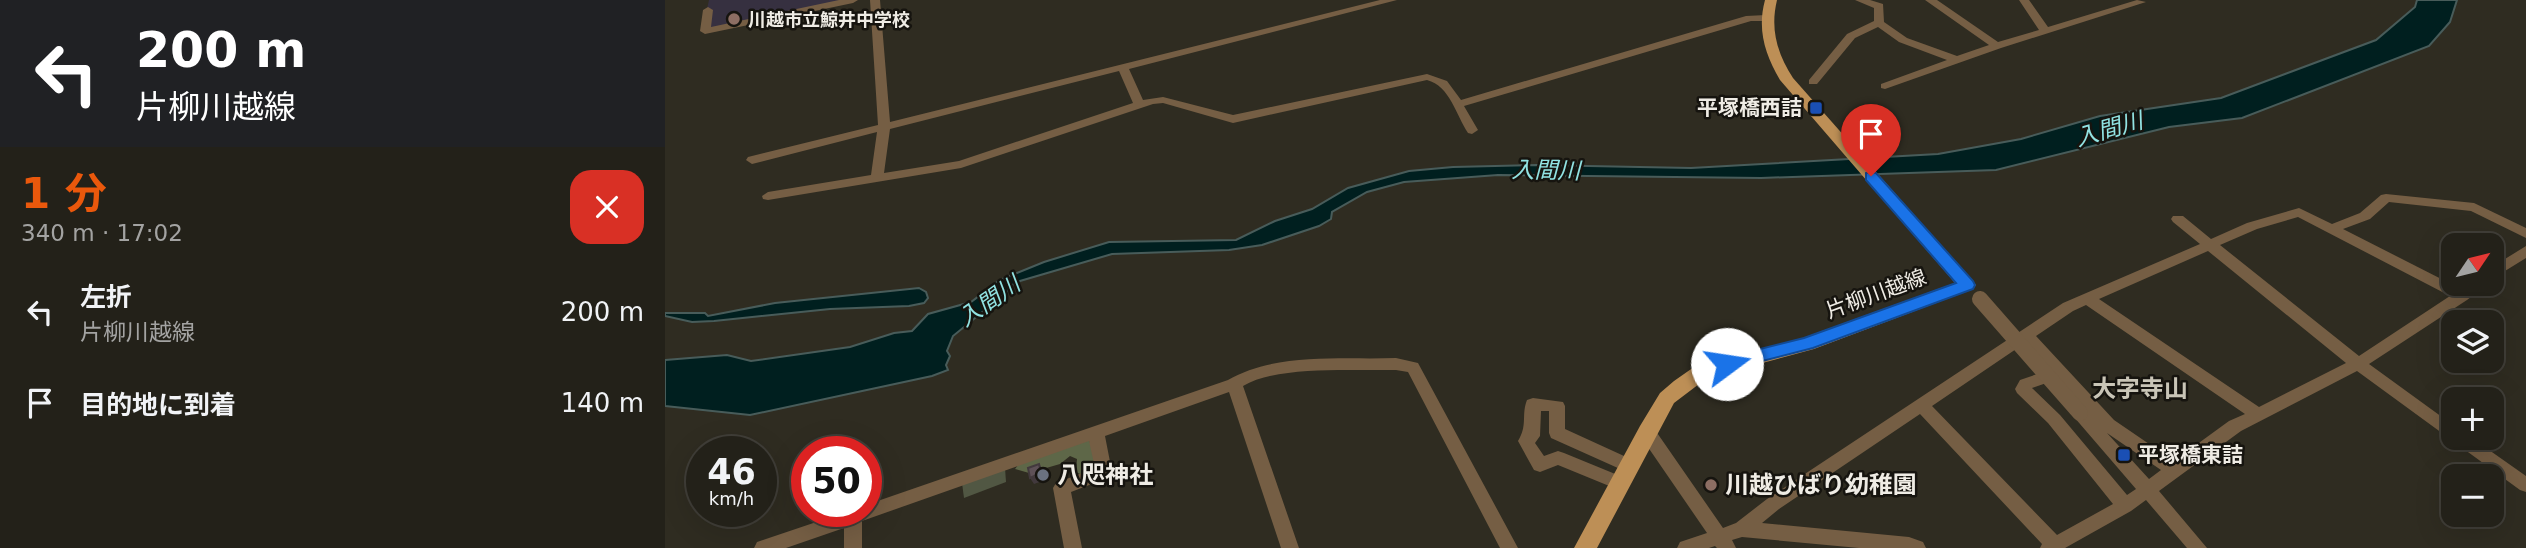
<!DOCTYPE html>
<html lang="ja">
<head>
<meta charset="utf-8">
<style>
  body { margin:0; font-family:"DejaVu Sans","Noto Sans JP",sans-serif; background:#2f2e26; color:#f1f3f6; height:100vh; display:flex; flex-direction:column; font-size:26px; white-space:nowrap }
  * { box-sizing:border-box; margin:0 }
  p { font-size:23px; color:#a3a3a2 }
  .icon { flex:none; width:38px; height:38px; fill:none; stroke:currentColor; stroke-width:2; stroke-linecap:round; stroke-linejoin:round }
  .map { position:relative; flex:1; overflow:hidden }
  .drawer { display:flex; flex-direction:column; background:#232119; width:665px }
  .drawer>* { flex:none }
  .hud { background:#202124; color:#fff; overflow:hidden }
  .needle { width:46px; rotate:55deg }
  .controls { position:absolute; left:1776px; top:233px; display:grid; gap:14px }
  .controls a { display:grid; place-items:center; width:63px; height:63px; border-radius:14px; background:#232119; box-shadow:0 7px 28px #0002,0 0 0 2px #403e38; font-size:35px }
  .speed { position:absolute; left:21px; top:436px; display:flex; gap:14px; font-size:35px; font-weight:700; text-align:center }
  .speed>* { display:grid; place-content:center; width:91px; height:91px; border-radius:50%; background:#232119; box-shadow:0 7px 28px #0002,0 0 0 2px #403e38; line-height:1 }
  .speed small { font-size:18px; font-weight:400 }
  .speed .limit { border:10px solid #d22; background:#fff; color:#111 }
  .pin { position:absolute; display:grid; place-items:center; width:60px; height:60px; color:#fff; margin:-72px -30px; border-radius:50% 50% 50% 0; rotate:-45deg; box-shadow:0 0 7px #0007 }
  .pin .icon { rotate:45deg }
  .me { position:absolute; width:77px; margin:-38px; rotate:76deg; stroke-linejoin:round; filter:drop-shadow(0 0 5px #0008) }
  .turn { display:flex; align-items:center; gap:24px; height:147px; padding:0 21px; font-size:32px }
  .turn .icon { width:91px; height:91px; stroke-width:2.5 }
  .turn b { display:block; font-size:49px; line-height:60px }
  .round { display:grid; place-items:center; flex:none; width:74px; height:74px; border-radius:21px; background:#2f2e26 }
  .head { display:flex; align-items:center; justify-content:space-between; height:119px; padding:0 21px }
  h1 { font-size:42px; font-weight:700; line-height:52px; color:#ea580c }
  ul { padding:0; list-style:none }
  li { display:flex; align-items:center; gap:21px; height:91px; padding:0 21px }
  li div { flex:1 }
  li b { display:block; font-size:26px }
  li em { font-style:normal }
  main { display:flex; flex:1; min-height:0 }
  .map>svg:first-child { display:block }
  .education { fill:#363040 }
  .green { fill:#515743 }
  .forest { fill:#5e6748 }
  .water { fill:#001f1f; stroke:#485c5a; stroke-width:2 }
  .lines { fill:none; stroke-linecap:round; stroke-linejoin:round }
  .minor { fill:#755e44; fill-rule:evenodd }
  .major { fill:#bd8f56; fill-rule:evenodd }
  .minor-bridge { stroke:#755e44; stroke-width:16 }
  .shaded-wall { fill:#42393d }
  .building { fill:#5e5157; stroke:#42393d; stroke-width:2 }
  .route { fill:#1a73e8; stroke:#114b97; stroke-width:2 }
  .education-dot { fill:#8d6e63; stroke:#16140f; stroke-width:2.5 }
  .transit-dot { fill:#1a4fb4; stroke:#16140f; stroke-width:2.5 }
  .worship-dot { fill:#6b7280; stroke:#16140f; stroke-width:2.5 }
  .labels { text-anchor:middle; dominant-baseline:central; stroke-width:5; stroke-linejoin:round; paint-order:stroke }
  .far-poi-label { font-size:18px; font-weight:bold; fill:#efece5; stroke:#16140f; text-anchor:start }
  .poi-label { font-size:21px; font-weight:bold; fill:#efece5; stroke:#16140f; text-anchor:end }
  .street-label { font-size:21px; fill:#efece5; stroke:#16140f }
  .water-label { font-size:23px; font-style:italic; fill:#91e3e3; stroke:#16140f }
  .quarter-label { font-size:24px; font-weight:bold; fill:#c9c5b7; stroke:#16140f }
  .near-poi-label { font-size:24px; font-weight:bold; fill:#efece5; stroke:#16140f; text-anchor:start }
</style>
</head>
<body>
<main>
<section class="drawer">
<div class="hud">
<div class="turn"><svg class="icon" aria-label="left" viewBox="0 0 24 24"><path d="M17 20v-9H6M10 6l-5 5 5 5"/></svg><div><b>200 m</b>片柳川越線</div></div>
</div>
<div class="head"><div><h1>1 分</h1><p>340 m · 17:02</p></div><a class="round" style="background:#d93025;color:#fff"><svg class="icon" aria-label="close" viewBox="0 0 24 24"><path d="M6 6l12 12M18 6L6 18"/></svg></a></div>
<ul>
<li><svg class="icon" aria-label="left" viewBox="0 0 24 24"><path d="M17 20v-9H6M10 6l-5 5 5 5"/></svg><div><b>左折</b><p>片柳川越線</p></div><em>200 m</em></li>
<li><svg class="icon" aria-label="arrive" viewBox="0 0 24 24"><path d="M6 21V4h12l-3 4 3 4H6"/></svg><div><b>目的地に到着</b></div><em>140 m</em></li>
</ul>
</section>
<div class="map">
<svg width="1861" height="548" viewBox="0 0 1861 548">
  <rect width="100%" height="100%" fill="#2f2c21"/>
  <path class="education" d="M44 0H183L44 28 47 9H42Z"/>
  <path class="green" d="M340 468 341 482 299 498 297 483Z"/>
  <path class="forest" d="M424 440 434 469 417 475 411 472 412 459 405 456 395 464 364 473 350 469 354 464Z"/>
  <path class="water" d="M1752 0H1792L1785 22 1764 46 1577 118 1504 127 1331 170 1096 178 833 175 739 182 702 192 667 212 666 219 654 226 597 245 564 250 447 254 355 281 345 286 343 291 288 336 282 351 285 356 281 365 283 370 267 376 85 415 0 406V360L62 355 86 361 185 347 229 333 247 331 263 314 306 302 335 280 379 262 444 242 571 240 610 221 647 209 683 188 744 171 788 167 872 165 1026 168 1273 154 1356 139 1435 116 1556 98 1711 40 1750 7Z
    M254 288 261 292 263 298 259 303 244 306 165 309 49 321 27 322 0 316V313H40L43 316 110 303Z"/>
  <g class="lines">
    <path class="minor" d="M174 0H193L188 3 40 34 35 31 38 10 43 7 48 10 46 27Z
      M205 0H215L225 122 715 0H732L464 69 478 100 498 97 568 115 762 74 782 81 796 100 1081 16 1101 15 1106 18 1101 21H1086L799 106 813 130 807 134 803 133C791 115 785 86 762 80L568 123 498 103 488 104 296 168 103 200 98 199 97 196 103 192 206 175 212 132 87 164 81 160 83 157 213 125ZM454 71 468 103 294 161 219 173 225 129Z
      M1190 0H1205L1218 4 1219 22 1242 38 1292 56 1324 45 1260 0H1272L1333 42 1374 30 1354 0H1364L1383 27 1472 0 1481 2 1336 48 1220 89 1216 88V84L1282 60 1234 42 1213 27 1190 38 1152 84H1144V80L1182 34 1209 21V8Z
      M1721 194 1809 203 1861 228V238L1806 211 1724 202 1705 219 1678 229 1796 289 1804 284H1821L1819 287 1802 300 1704 364 1788 425V438H1807L1861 476V492L1855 490 1692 371 1576 431 1494 491 1542 548H1522L1481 500 1466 511 1400 548H1375L1377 544 1255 414 1114 509 1097 523 1244 537 1258 542 1261 548H1194L1077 537 1067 540 1071 548H1052L1050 546 1044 548H1012L1015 542 1042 533 976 437 974 432 976 427 982 426 988 427 1058 528 1071 523 1102 499 1398 303 1535 244 1508 222 1506 219 1508 216H1518L1546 239 1582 223 1634 208 1667 224 1695 213 1716 195ZM1633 217 1785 296 1694 356 1555 245 1592 229ZM1543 251 1681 363 1594 407 1434 299ZM1421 305 1580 414 1564 421 1509 461 1449 420 1371 336 1408 311ZM1360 343 1384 370 1355 380 1350 389 1352 393 1383 423 1448 504 1392 535 1267 406ZM1393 379 1418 408 1409 409 1407 413 1409 417 1471 489 1462 495 1395 415 1367 388ZM1442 433 1496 470 1484 479Z
      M1861 246V258L1827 279V267Z
      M731 358 753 363 853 548H835L743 372 731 370C689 371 613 365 578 386L634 548H616L564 392 440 436 447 472 445 477 406 492 417 548H399L388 488 391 483 430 468 424 441 197 521V548H179V528L121 548H89L92 542 98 540 184 511H201V505L563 380C611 352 677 360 731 358Z
      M868 398 898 402 900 406V429L970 461 972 466 970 471 964 473 886 438 884 433V411H876L875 436 870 443 879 456 893 451 899 453 960 478 963 483 960 488 954 490 893 465 875 472 869 470 853 441C863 425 856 415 862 400Z"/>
    <path class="major" d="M1100 0H1112C1105 29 1112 53 1128 78L1311 285 1308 289 1149 349 1042 378 1009 403 932 548H909L975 426 995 393 1009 381 1029 367 1138 338 1290 283 1115 80C1100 54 1092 30 1100 0Z"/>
    <path class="minor-bridge" d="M1315 299 1415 413"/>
  </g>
  <path class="shaded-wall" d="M374 464 378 470 380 480 369 484 365 478Z"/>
  <path class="building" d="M374 464 376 473 365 478 363 468Z"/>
  <path class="route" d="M1206 172 1211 173 1308 281 1310 285 1308 289 1148 348 1062 370 1055 368 1053 364 1055 359 1139 338 1291 283 1201 180V173Z"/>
  <g class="education-dot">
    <circle cx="69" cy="19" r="7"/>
    <circle cx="1046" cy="485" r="7"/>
  </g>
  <g class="transit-dot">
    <rect x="1144" y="101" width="14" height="14" rx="3.5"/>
    <rect x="1452" y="448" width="14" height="14" rx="3.5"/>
  </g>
  <circle class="worship-dot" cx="378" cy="475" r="7"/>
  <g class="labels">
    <g class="far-poi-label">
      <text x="83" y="19">川越市立鯨井中学校</text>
    </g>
    <g class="poi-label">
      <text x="1137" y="108">平塚橋西詰</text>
      <text x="1473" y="455" text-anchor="start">平塚橋東詰</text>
    </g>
    <g class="street-label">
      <text transform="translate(1211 294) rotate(-20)">片柳川越線</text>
    </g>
    <g class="water-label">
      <text transform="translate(1444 129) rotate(-16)">入間川</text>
      <text transform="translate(881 170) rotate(1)">入間川</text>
      <text transform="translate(324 301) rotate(-35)">入間川</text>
    </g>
    <g class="quarter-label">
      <text x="1475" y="389">大字寺山</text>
    </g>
    <g class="near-poi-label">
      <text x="392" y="475">八咫神社</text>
      <text x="1060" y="485">川越ひばり幼稚園</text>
    </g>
  </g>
</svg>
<div class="controls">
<a><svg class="needle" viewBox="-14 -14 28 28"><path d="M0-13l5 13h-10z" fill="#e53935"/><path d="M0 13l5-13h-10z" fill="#a3a3a2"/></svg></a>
<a><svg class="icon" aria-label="layers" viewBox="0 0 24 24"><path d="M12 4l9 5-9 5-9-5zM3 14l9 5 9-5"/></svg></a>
<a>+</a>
<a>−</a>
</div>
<div class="speed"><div>46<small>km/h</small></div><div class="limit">50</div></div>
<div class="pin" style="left:1206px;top:176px;background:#d93025"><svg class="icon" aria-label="arrive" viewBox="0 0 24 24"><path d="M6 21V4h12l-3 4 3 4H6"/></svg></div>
<svg class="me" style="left:1062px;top:364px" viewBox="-20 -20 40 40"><circle r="19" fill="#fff"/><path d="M0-13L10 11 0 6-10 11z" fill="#1a73e8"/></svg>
</div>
</main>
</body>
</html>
